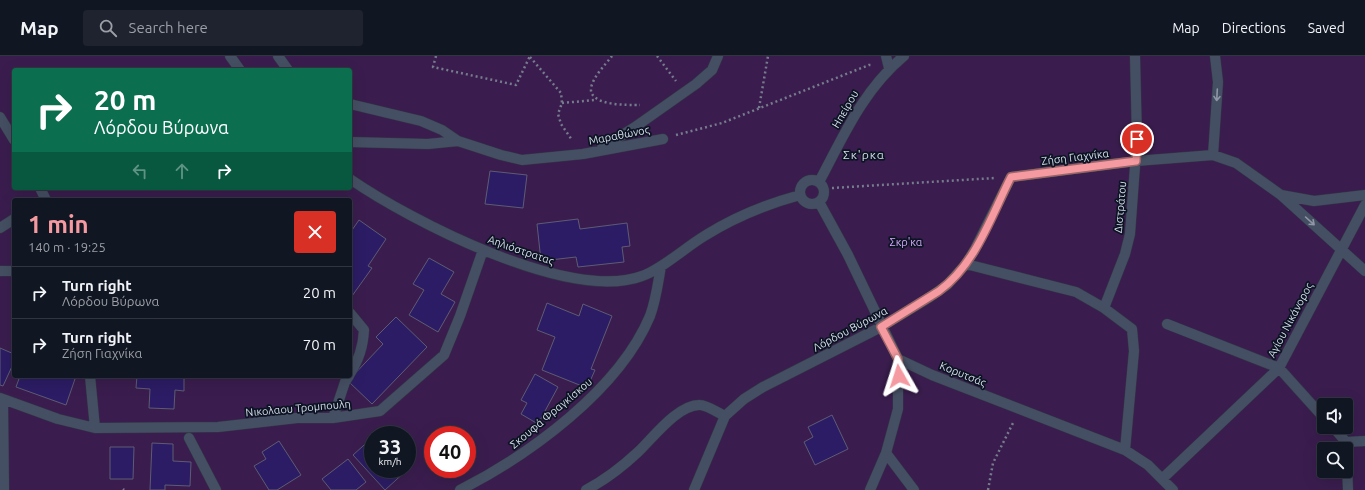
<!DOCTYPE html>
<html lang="en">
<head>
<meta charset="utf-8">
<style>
  body { margin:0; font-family:Ubuntu,sans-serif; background:#1e232f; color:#f1f3f6; height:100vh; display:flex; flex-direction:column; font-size:15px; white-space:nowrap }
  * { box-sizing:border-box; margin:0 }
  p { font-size:13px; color:#9c9fa5 }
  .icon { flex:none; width:22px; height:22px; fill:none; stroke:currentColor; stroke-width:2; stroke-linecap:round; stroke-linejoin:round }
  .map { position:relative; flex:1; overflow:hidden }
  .sheet { position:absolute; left:12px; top:142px; width:340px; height:180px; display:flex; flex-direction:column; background:#101622; border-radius:4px; box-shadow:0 4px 16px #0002,0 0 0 1px #303540 }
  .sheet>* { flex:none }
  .top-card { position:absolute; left:12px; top:12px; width:340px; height:122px; border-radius:4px; box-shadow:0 4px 16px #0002,0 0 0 1px #303540; background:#0b6e4f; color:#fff; overflow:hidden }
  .controls { position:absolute; left:1317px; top:342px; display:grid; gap:8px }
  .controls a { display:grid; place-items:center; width:36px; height:36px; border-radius:4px; background:#101622; box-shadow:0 4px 16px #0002,0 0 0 1px #303540; font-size:20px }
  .speed { position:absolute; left:364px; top:370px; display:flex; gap:8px; font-size:20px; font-weight:700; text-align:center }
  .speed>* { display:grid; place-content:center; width:52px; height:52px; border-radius:50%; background:#101622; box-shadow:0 4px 16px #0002,0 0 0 1px #303540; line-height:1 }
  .speed small { font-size:10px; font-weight:400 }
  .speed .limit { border:6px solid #d22; background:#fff; color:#111 }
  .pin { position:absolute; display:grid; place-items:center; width:34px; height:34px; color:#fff; margin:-17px; border:2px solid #fff; border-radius:50%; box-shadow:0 1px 4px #0007 }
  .me { position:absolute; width:44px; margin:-22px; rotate:354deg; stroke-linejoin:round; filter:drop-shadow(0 0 3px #0008) }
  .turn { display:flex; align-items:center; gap:14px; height:84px; padding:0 16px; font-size:18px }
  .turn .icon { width:52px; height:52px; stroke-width:2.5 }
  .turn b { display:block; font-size:28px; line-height:34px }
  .lanes { display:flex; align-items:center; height:38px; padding:0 16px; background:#0003; justify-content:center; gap:20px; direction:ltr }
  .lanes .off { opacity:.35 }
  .round { display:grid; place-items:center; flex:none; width:42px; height:42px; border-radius:4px; background:#1e232f }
  .head { display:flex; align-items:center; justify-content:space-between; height:68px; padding:0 16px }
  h1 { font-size:24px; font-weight:700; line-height:30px; color:#f49aa0 }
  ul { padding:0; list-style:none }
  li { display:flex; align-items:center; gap:12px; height:52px; padding:0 16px; border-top:1px solid #303540 }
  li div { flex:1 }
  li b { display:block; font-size:15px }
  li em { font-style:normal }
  header { display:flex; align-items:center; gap:24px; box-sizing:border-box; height:56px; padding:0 20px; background:#101622; border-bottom:1px solid #303540 }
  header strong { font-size:19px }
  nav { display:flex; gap:22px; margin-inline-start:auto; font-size:14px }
  .search { width:280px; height:36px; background:#1e232f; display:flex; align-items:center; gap:10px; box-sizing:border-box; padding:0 14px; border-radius:4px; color:#9c9fa5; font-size:15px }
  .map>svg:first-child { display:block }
  .green { fill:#3a1d4e; fill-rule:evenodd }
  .building { fill:#2c1c65; stroke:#5d5c73 }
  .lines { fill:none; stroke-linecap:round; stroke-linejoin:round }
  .minor-casing { stroke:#323745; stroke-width:11 }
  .path { stroke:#757c8b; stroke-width:2.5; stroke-dasharray:2 3; stroke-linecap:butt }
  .minor { stroke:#454f63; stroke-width:10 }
  .oneway { stroke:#8f97a7 }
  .route-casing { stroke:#9f6468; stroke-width:10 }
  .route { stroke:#f49aa0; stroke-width:7 }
  .labels { text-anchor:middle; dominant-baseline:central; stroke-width:3.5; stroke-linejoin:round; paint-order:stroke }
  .street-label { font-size:11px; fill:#d9dfeb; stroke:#0c1424 }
  .park-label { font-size:11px; fill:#d6a9fa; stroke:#0c1424 }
  .neighbourhood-label { font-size:12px; letter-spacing:1px; fill:#d9dfeb; stroke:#0c1424 }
</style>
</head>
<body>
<header>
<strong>Map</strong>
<div class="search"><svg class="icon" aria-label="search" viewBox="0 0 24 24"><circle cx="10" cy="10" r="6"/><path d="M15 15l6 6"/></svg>Search here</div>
<nav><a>Map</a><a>Directions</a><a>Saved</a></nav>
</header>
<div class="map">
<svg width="1365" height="434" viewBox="0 0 1365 434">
  <rect width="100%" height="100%" fill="#151d2e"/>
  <path class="green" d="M0 0H1365V434H0ZM14 14H350V132H14ZM14 144H350V320H14ZM1324 349H1346V371H1324ZM373 379H407V413H373ZM433 379H467V413H433ZM1324 393H1346V415H1324Z"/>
  <path class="building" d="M490 115 527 119 523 152 485 148Z
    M578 163 580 173 627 167 630 190 622 191 624 206 578 211 576 201 541 205 537 168Z
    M359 164 386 183 368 210 372 212 352 240 350 239V177Z
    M429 202 454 216 441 238 455 246 438 276 409 259 424 234 413 228Z
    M547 247 579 260 583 248 612 260 591 313 595 314 587 332 542 314 555 281 537 274Z
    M396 261 427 291 372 348 348 325 383 288 376 281Z
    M0 292 14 298V306L3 330 0 329Z
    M535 318 558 331 538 368 521 358 527 347 521 344Z
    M20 320H76L66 349 16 331Z
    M137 320H184V335L175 334 174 353 149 352 150 333 136 332Z
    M832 359 848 393 815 409 804 386 813 381 808 371Z
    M373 381V413L407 414 385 434 353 399Z
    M279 385 301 419 277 434H269L254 410 266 403 262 396Z
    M152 387 173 388V405L191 406 190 430 165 429V434H150Z
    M110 391H134L133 423H110Z
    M348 403 366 426 356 434H331L322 423Z"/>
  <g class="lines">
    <g class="minor-casing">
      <path id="minor" d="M230 0 240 14
        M278 0 288 14
        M886 0 889 12
        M350 48 421 65 442 74 458 85 501 99 522 104 583 98 663 83
        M0 61 14 84
        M350 86 428 88 458 85
        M602 92 635 71 696 28 712 14 718 0
        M1213 99 1218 26 1215 0
        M350 123C411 165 570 247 642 220 661 214 687 190 706 179 735 161 767 148 800 139
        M800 136a12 12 0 1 1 24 0a12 12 0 1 1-24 0Z
        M819 126C843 81 863 34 904 0
        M40 132 46 144
        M1281 139 1365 215
        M819 146 848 199 898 303 932 319 1125 394 1148 409 1173 434
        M0 172 14 163
        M966 208 1076 236 1104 252 1132 273 1134 295 1125 394
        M0 215H14
        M1104 252 1125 198 1130 178 1137 83 1135 0
        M350 257 364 274C363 291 359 303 350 318
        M1167 268 1279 312 1324 362
        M90 320 95 372
        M0 342 58 363 95 372 218 371 297 362H333L380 355 444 299 460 260 483 194
        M3 344 4 434
        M333 362 345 326 349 320
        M1333 371 1346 386
        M189 382 216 434
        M886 397 914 434
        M1162 423 1279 312 1365 149
        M460 434C529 399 619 334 650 260 656 244 658 227 661 210
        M586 434C605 424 622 411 638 396 652 383 678 348 700 349 707 349 718 357 725 360
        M694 434 725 360 744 343 763 331 881 271 930 241 947 229 966 208 975 193 1011 121 1136 105 1213 99 1236 107 1281 139 1314 145 1365 139
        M870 434 886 397 898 353V303
        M1348 434 1346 386 1365 385"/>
    </g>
    <path class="path" d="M436 0 433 11 516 29 530 0
      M612 0C605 9 593 21 591 32 589 50 628 49 640 49
      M657 0 676 25
      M530 1 561 37 562 47 558 58 561 68 572 84
      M562 47 595 44
      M759 52 768 0
      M676 79 722 67 869 9H873
      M832 132 995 122
      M123 433 124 434
      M988 434 993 407 1014 365"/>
    <use href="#minor" class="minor"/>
  </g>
  <defs><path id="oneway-shaft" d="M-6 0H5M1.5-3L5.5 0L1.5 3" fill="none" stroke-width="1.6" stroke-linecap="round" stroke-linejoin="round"/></defs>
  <g class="oneway">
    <use href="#oneway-shaft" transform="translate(1217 39) rotate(93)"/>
    <use href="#oneway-shaft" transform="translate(1310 165) rotate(42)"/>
  </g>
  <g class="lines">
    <g class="route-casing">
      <path id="route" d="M899 320 898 303 881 271 939 235C976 208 991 160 1011 121L1136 105 1137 83"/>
    </g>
    <use href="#route" class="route"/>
  </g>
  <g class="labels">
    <g class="street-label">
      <text transform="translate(845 53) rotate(-60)">Ηπείρου</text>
      <text transform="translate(619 79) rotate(-11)">Μαραθώνος</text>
      <text transform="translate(1075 101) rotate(-7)">Ζήση Γιαχνίκα</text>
      <text transform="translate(1120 151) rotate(-85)">Διστράτου</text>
      <text transform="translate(521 194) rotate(19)">Αηλιόστρατας</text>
      <text transform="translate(1290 264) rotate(-62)">Αγίου Νικάνορος</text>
      <text transform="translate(850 273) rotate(-28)">Λόρδου Βύρωνα</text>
      <text transform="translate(963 318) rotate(22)">Κορυτσάς</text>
      <text transform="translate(298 352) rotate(-5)">Νικολαου Τρομπουλη</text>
      <text transform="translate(551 357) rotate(-40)">Σκουφά Φραγκίσκου</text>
    </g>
    <g class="park-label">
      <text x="906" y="186">Σκρ'κα</text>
    </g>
    <g class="neighbourhood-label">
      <text x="864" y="98">Σκ'ρκα</text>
    </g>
  </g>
</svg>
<div class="controls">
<a><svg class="icon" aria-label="sound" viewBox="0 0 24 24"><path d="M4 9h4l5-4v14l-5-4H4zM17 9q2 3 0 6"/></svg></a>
<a><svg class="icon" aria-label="search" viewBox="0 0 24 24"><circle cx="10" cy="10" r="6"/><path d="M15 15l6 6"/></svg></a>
</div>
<div class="speed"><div>33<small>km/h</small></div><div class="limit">40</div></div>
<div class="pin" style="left:1137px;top:83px;background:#d93025"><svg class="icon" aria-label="arrive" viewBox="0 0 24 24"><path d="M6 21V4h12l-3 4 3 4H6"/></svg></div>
<svg class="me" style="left:899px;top:320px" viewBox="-20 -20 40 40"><path d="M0-17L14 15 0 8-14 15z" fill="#f49aa0" stroke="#fff" stroke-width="4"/></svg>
<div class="top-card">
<div class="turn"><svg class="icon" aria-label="right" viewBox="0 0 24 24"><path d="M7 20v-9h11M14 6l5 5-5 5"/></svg><div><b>20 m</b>Λόρδου Βύρωνα</div></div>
<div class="lanes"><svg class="icon off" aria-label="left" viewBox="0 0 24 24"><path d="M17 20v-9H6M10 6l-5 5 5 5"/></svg><svg class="icon off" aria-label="ahead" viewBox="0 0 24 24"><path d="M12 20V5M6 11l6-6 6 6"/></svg><svg class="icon" aria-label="right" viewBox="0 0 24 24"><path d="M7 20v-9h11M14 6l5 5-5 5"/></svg></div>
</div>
<section class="sheet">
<div class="head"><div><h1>1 min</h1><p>140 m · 19:25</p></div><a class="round" style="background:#d93025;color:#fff"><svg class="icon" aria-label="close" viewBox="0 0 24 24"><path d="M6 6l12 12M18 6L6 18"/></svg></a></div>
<ul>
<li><svg class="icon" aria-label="right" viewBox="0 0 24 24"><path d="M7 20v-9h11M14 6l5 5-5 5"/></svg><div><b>Turn right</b><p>Λόρδου Βύρωνα</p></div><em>20 m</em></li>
<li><svg class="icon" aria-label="right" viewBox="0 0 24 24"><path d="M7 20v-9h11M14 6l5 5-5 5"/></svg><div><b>Turn right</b><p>Ζήση Γιαχνίκα</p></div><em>70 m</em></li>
</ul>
</section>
</div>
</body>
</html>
